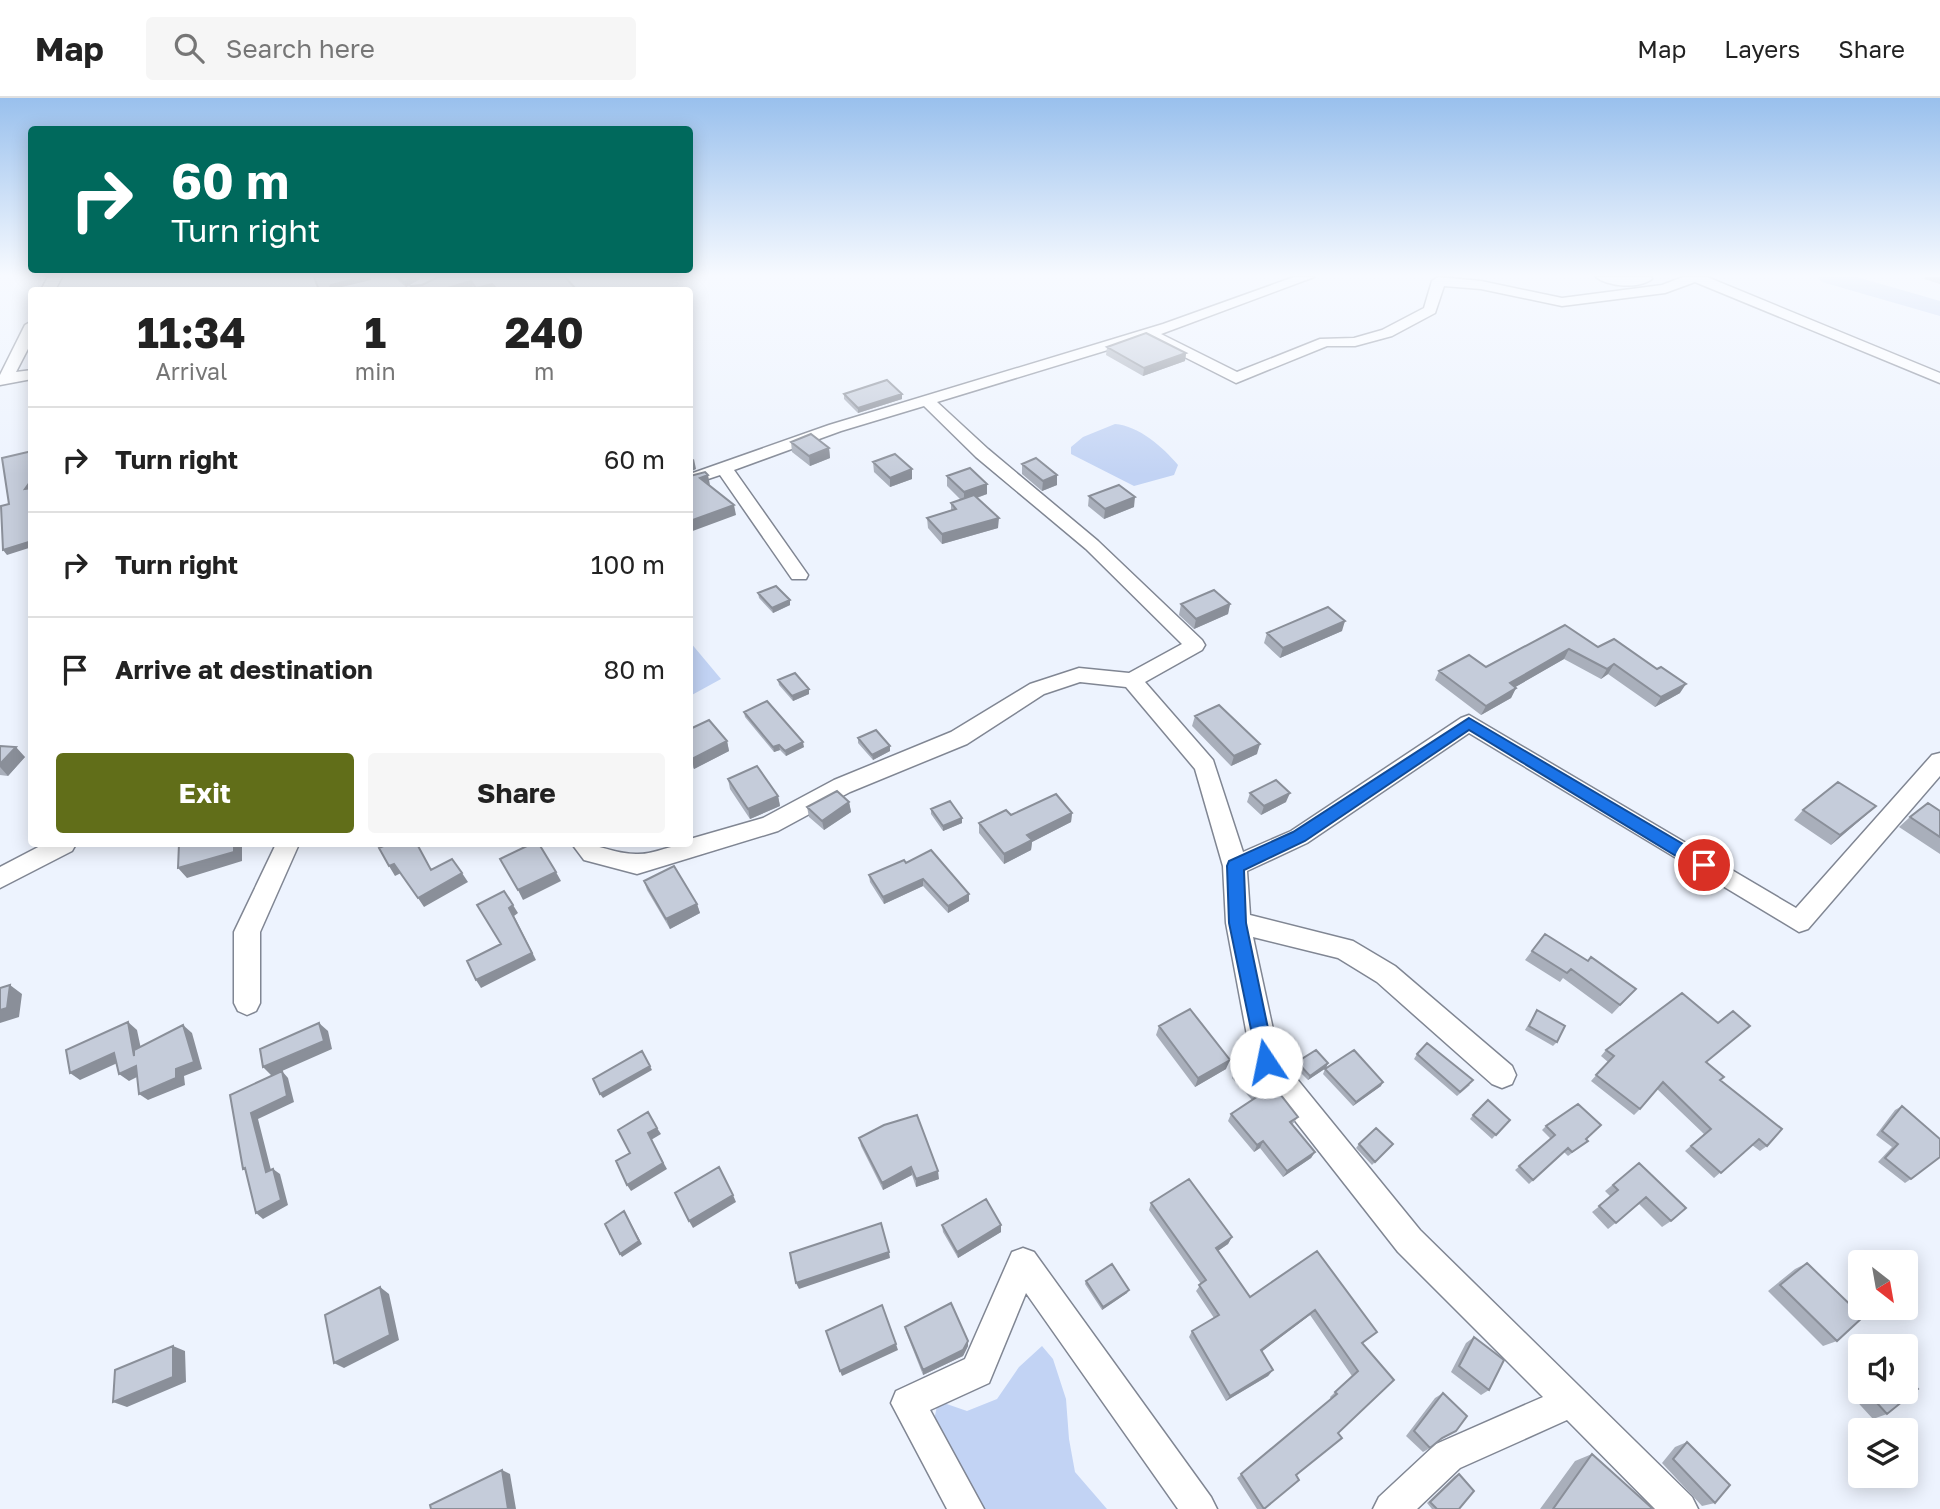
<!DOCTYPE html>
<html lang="en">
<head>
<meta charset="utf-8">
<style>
  body { margin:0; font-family:"Golos Text",sans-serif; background:#f6f6f6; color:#222; height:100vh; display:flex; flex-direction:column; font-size:26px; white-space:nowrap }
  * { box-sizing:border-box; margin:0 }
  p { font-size:23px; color:#767676 }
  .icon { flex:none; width:38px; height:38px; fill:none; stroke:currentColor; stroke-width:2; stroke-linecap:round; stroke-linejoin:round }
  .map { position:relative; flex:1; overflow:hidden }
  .side { position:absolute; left:28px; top:189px; width:665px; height:560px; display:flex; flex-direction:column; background:#fff; border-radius:7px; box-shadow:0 4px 18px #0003 }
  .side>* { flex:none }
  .hud { position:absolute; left:28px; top:28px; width:665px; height:147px; border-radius:7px; box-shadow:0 4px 18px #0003; background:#00695c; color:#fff; overflow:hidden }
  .needle { width:46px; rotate:149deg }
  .buttons { position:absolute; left:1848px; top:1152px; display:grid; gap:14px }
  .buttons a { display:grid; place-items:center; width:70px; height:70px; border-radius:7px; background:#fff; box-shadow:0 4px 18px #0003; font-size:35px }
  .pin { position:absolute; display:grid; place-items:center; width:60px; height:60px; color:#fff; margin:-30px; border:4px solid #fff; border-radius:50%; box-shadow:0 2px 7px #0007 }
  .me { position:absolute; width:77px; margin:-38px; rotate:349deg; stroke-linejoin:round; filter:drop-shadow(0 0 5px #0008) }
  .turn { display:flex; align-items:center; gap:24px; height:147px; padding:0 28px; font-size:32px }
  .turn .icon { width:91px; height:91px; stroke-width:2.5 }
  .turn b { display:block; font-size:49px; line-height:60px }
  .eta { display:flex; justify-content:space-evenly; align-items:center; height:119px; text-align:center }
  .eta b { font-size:42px; font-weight:700; line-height:49px }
  .primary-button { display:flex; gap:14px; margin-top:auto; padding:14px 28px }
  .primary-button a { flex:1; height:80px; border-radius:7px; background:#616e19; color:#fff; font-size:28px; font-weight:700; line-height:80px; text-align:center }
  .primary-button a+a { background:#f6f6f6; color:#222 }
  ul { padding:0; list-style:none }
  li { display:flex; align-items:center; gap:21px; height:105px; padding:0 28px; border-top:2px solid #e0e0e0 }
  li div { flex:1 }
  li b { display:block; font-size:26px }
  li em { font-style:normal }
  header { display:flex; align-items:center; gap:42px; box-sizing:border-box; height:98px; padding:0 35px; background:#fff; border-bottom:2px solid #e0e0e0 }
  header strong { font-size:33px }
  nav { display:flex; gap:38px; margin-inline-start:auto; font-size:24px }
  .search { width:490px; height:63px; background:#f6f6f6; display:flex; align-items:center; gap:18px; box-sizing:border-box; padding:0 24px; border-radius:7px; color:#767676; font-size:26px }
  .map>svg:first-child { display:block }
  .water { fill:#c2d3f4 }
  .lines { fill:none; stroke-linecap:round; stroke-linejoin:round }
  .river { fill:#c2d3f4; fill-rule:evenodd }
  .street-casing { stroke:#808693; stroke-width:3 }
  .street { fill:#fff; fill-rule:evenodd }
  .wall { fill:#a9afbb }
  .shaded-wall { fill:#8a8f99 }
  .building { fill:#c5ccda; stroke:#8a8f99; stroke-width:2 }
  .route { fill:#1a73e8; stroke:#114b97; stroke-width:2 }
</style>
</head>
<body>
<header>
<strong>Map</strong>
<div class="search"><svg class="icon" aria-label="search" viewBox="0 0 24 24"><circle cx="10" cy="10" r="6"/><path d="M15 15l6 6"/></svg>Search here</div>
<nav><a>Map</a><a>Layers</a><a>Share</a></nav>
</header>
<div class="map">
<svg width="1940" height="1411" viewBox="0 0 1940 1411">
  <rect width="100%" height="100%" fill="#edf3fe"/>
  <path class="water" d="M1115 326C1139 328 1163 349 1178 367L1174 377 1134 388 1071 356V349L1083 339Z
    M690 544 721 581 690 598Z
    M1042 1248 1053 1261 1066 1301 1069 1341 1075 1374 1107 1411H976L931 1337 938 1303 967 1313 997 1301 1019 1269Z"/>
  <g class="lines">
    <path class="river" d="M1818 179H1857L1940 203V218L1822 184Z"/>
    <g class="street-casing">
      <path id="street" d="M48 179H62L55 192H41Z
        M1294 179H1314L1161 236 1237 274 1320 241 1354 240 1382 232 1424 210 1432 183 1438 179 1481 183 1562 200 1662 187 1683 179H1707L1940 275V285L1695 184 1665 195 1562 208 1481 191 1444 188 1435 215 1392 238 1355 248H1327L1236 285 1147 240 937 304 988 351 1098 443 1202 542 1205 547 1202 552 1145 584 1213 662 1243 754 1291 733 1461 620 1469 617 1796 810 1932 657 1940 655V678L1808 831 1799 834 1469 635 1307 745 1247 773 1250 817 1353 843 1395 868 1512 968 1516 977 1512 986 1502 990 1492 986 1377 884 1338 860 1253 839 1279 959 1420 1132 1692 1399 1698 1411H1655L1567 1322 1460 1370 1417 1411H1373L1379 1399 1436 1346 1543 1299 1398 1154 1256 973 1252 964 1226 825 1223 768 1195 671 1126 589 1080 584 1044 596 967 646 850 694 778 733 637 776 584 762 572 746C595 744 613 756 636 756 654 757 671 746 690 746V741L763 720 834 682 951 634 1030 586 1079 570 1129 575 1182 546 1086 451 976 359 924 308 841 333 734 372 808 477 806 481H792L720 377 690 387V376L829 327 1163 226Z
        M1596 179H1651L1652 181C1639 191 1609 189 1596 179Z
        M32 223V243L16 274 32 272V281L0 287V277L25 227Z
        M44 746H76L72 753 0 790V769Z
        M276 746H299L260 834V905L256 913 247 917 238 913 234 905V834Z
        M1023 1150 1034 1154 1211 1399 1217 1411H1178L1026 1195 989 1285 930 1312 984 1411H947L891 1305 896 1293 965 1261 1012 1154Z"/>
    </g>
    <use href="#street" class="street"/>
  </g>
  <path class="wall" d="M394 179H419L420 181 406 189Z
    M438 179 577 192H475L473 190 465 192H413L411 188 422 187Z
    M1925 179H1940V186L1924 181Z
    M1107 249 1186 255 1185 263 1143 278 1106 257Z
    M844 296 902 301 858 315 844 301Z
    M791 344 829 350 830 360 810 368 792 354Z
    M873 364 912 381 890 389 874 374Z
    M1022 366 1057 387 1042 393 1022 376Z
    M947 378 987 396 977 400 998 430 942 446 928 430 927 420 951 412V405L961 402 947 388Z
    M1089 398 1134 409 1104 421 1088 408Z
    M758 495 790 507 773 515 759 500Z
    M1181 506H1230L1228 516 1194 531 1179 517Z
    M1565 527 1598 549 1680 595 1655 609 1608 576 1601 581 1564 561 1515 589 1516 590 1511 600 1481 617 1435 582 1439 573 1486 569Z
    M1342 533 1280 560 1264 545 1267 535Z
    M778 582 809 591V596L793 603 779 587Z
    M744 614 804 649 786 658 780 652 774 654 745 619Z
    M1195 618 1257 656 1231 668 1192 628Z
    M690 631 727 643 729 653 694 671 690 664Z
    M858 640 890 653 873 662 858 645Z
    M0 648 25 659 8 678 0 677Z
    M728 681 778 698 780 708 750 721 730 691Z
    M1250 695 1286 704 1261 717 1247 704Z
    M849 704 851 714 824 732 809 719 807 709Z
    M1876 708 1866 717 1831 747 1794 722 1803 712Z
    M931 711 962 725 943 733 931 716Z
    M1940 713V756L1899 729 1910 719Z
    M1072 715 1071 724 1032 744 1031 752 1004 766 979 735V725L1011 717Z
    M906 765 969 796V803L948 815 923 788 884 806 870 784 869 777Z
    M644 783 697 806 700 815 670 831 647 792Z
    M1545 836 1588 863 1636 891 1612 916 1563 880 1560 884 1525 862Z
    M1537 912 1557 944 1553 948 1525 932Z
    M1159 928 1226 971 1195 989 1156 937Z
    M1606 952 1707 964 1767 1048 1760 1053 1752 1047 1714 1080 1685 1053 1704 1036 1657 991 1640 1011 1634 1017 1591 983 1608 964 1601 958Z
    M1417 956 1470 987 1457 998 1414 961Z
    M1297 964 1328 965 1326 970 1308 982 1295 969Z
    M1325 971 1381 988 1353 1008 1323 976Z
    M1235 973 1298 1019 1292 1027 1315 1054 1311 1060 1283 1079 1260 1050 1254 1054 1228 1023 1231 1016 1252 1002 1232 980Z
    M1902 1008 1911 1081 1905 1085 1878 1064 1892 1049 1876 1037 1895 1012Z
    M1473 1017 1510 1022 1492 1041 1470 1021Z
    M1546 1028 1586 1041 1588 1043 1568 1058 1564 1054 1529 1086 1515 1072 1551 1041 1542 1032Z
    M859 1040 939 1081 916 1089 912 1077 883 1092 861 1048Z
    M1359 1046H1393L1372 1067 1356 1050Z
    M1639 1065 1671 1123 1662 1129 1639 1106 1608 1131 1592 1114 1611 1099 1605 1093Z
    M1151 1105 1232 1139 1228 1146 1218 1153 1250 1199 1317 1153 1377 1234 1363 1245 1394 1282 1338 1335 1296 1377 1264 1411H1257L1237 1380 1331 1301 1330 1299 1352 1278 1310 1217 1261 1254 1273 1272 1268 1278 1226 1303 1189 1239 1192 1233 1214 1220 1196 1193 1201 1186 1149 1112Z
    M942 1127 1001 1134 958 1160 943 1134Z
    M1807 1165 1837 1243 1823 1248 1768 1193 1795 1171Z
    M1086 1183 1127 1195 1102 1212 1085 1186Z
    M905 1229 968 1248 963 1258 923 1277 906 1234Z
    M1474 1239 1489 1292 1481 1297 1451 1274 1466 1245Z
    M1860 1288V1293H1906L1887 1316 1873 1321 1850 1296Z
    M1443 1295 1456 1333 1440 1342 1430 1350 1423 1354 1406 1338 1435 1300Z
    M1687 1344 1715 1405 1702 1408 1662 1365 1675 1349Z
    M1592 1356 1653 1411H1540L1575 1363Z
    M1459 1376V1411H1432L1427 1405 1455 1378Z"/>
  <path class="shaded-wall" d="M362 179H370L371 182 329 192 331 187Z
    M414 179H419L420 181 406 189 404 184Z
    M471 183 473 190 465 192H441Z
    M492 186 495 192H477L476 190Z
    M1186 255 1185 263 1143 278 1144 270Z
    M902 296V301L858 315V310Z
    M829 350 830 360 810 368 809 358Z
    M694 361 696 371 690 374V363Z
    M912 371V381L890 389V380Z
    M708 377 710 387 700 380Z
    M1057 377V387L1042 393 1043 383Z
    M32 381V392L25 391Z
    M987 386V396L964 404V394Z
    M1135 399 1134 409 1104 421 1105 411Z
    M734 407 736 417 690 434V423Z
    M999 420 998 430 942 446V436Z
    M32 443V449L7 457 3 452Z
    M790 502V507L773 515 772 510Z
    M1230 506 1228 516 1194 531 1196 521Z
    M1345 523 1342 533 1280 560 1283 550Z
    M1569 551 1564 561 1505 595 1510 585Z
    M1614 566 1608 576 1601 581 1607 571Z
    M1686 586 1680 595 1655 609 1661 599Z
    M1516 590 1511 600 1481 617 1486 608Z
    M809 591V596L793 603 792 598Z
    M727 643 729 653 694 671 692 661Z
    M803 644 804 649 786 658 785 653Z
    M1260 646 1257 656 1231 668 1234 658Z
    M779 647 780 652 774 654 773 649Z
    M890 648V653L873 662 872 657Z
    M16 649 25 659 8 678 0 669V666Z
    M1290 695 1286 704 1261 717 1264 708Z
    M778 698 780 708 750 721 748 711Z
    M849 704 851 714 824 732 822 723Z
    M1876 708 1866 717 1831 747 1840 737Z
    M1072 715 1071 724 1032 744 1031 752 1004 766V756L1027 737Z
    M962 720V725L943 733V728Z
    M234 746H242V763L187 780 178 770Z
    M394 766 401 775 395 778 389 768Z
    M556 774 561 783 523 802 518 792Z
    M462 775 468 784 424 809 418 800Z
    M923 781V788L884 806 883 799Z
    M969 796V803L948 815V808Z
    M697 806 700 815 670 831 666 821Z
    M513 807 518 815 514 818 536 862 481 890 476 882 532 855 509 810Z
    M10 887 22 896 19 919 0 925V912Z
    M128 924 137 932 144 965 134 958Z
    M319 925 328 933 332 951 282 973 288 980 294 1004 258 1021 273 1080 266 1074 251 1015 272 978 263 969Z
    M183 927 192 935 202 971 184 978 185 987 148 1002 139 996 176 971Z
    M114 955 124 962 80 982 70 975Z
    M1230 962 1226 971 1195 989 1198 980Z
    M1328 965 1326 970 1308 982 1310 978Z
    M136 968 145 975 129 983 119 976Z
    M650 968 652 972 603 1000 600 996Z
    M1383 984 1381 988 1353 1008 1356 1004Z
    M657 1030 661 1036 651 1042 667 1071 631 1093 627 1087 648 1035Z
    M1263 1043 1260 1050 1254 1054 1257 1047Z
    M1315 1054 1311 1060 1283 1079 1287 1073Z
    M911 1069 912 1077 883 1092 882 1085Z
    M273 1071 280 1076 288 1107 263 1121 256 1115Z
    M938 1073 939 1081 916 1089V1081Z
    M733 1097 736 1104 693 1130 689 1123Z
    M624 1113 642 1146 622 1159 620 1156Z
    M1001 1127V1134L958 1160 957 1154Z
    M1232 1139 1228 1146 1212 1157 1216 1150Z
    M889 1154 890 1160 799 1191 796 1185Z
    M380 1189 389 1196 399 1242 344 1270 334 1265Z
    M1129 1192 1127 1195 1102 1212 1103 1209Z
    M1315 1212 1310 1217 1256 1258 1261 1252Z
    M968 1243V1248L963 1258 923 1277V1272Z
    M896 1246 898 1252 842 1278 840 1273Z
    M173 1248 185 1253 186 1284 127 1309 113 1304Z
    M1273 1272 1268 1278 1226 1303 1230 1298Z
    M502 1372 510 1376 516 1411H508Z"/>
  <path class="building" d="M314 179H362L331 187 329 192H311H319Z
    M398 179H414L404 184Z
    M438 179H565L577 192H498L492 186 476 190 471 183 441 192H417L411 188 422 187Z
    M1146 235 1186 255 1144 270 1107 249Z
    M887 282 902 296 858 310 844 296Z
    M811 336 829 350 809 358 791 344Z
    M32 353V381L25 391 32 390V443L3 452 1 408 9 406 2 360Z
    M895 356 912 371 890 380 873 364Z
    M1036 360 1057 377 1043 383 1022 366Z
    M970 370 987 386 964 394 947 378Z
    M705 374 708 377 700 380 734 407 690 423V378Z
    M1119 387 1135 399 1105 411 1089 398Z
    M974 397 999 420 942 436 927 420 956 411 951 405Z
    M776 488 790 502 772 510 758 495Z
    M1214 492 1230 506 1196 521 1181 506Z
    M1328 509 1345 523 1283 550 1267 535Z
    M1565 527 1598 549 1614 541 1657 571 1661 569 1686 586 1661 599 1614 566 1607 571 1569 551 1510 585 1516 590 1486 608 1439 573 1469 557 1486 569Z
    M795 575 809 591 792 598 778 582Z
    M767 603 803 644 785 653 779 647 773 649 744 614Z
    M1219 607 1260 646 1234 658 1195 618Z
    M709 622 727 643 692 661 690 658V631Z
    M876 632 890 648 872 657 858 640Z
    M0 648 16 649 0 666Z
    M757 668 778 698 748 711 728 681Z
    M1276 682 1290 695 1264 708 1250 695Z
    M1838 684 1876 708 1840 737 1803 712Z
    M837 693 849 704 822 723 807 709Z
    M1056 696 1072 715 1027 737 1032 742 1004 756 979 725 1006 712 1011 717Z
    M950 703 962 720 943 728 931 711Z
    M1928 705 1940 713V739L1910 719Z
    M179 746H234V754L178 770Z
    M388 746H417L431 772 452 761 462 775 418 800 394 766 389 768 379 750Z
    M531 746H539L556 774 518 792 500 761Z
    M931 752 969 796 948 808 923 781 883 799 869 777 904 762 906 765Z
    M674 768 697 806 666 821 644 783Z
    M504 793 513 807 509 810 532 855 476 882 467 863 501 846 477 807Z
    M1545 836 1588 863 1591 859 1636 891 1620 907 1571 871 1567 875 1532 853Z
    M10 887 7 910 0 912V890Z
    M1682 895 1718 925 1733 913 1750 928 1706 964 1724 979 1720 982 1782 1031 1767 1048 1759 1041 1721 1075 1691 1048 1711 1031 1663 984 1640 1011 1596 977 1614 958 1606 952Z
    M1190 911 1230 962 1198 980 1159 928Z
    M1537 912 1565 928 1557 944 1529 928Z
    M128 924 134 958V952L183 927 194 964 176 971V980L139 996 136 968 119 976 114 955 70 975 66 952Z
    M319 925 324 943 263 969 260 951Z
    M1427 945 1473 982 1460 994 1417 956Z
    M1316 952 1328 965 1310 978 1297 964Z
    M1354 952 1383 984 1356 1004 1325 971Z
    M642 953 650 968 600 996 593 981Z
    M1252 960 1298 1019 1290 1024 1315 1054 1287 1073 1263 1043 1257 1047 1231 1016 1258 998 1235 973Z
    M282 973 287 998 251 1015 266 1074 273 1071 281 1102 256 1115 245 1070 243 1071 230 997Z
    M1488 1002 1510 1022 1496 1037 1473 1017Z
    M1578 1006 1601 1027 1586 1041 1588 1043 1572 1054 1568 1050 1533 1082 1519 1068 1555 1037 1546 1028Z
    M1902 1008 1940 1041V1059L1911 1081 1885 1060 1898 1046 1882 1033Z
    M648 1014 657 1030 648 1035 663 1065 627 1087 616 1063 630 1055 618 1032Z
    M917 1017 938 1073 916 1081 911 1069 882 1085 859 1040 884 1027Z
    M1376 1030 1393 1046 1375 1064 1359 1046Z
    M1639 1065 1686 1110 1671 1123 1646 1099 1616 1125 1599 1108 1618 1092 1613 1087Z
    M719 1069 733 1097 689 1123 675 1095Z
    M1189 1081 1232 1139 1216 1150 1250 1199 1317 1153 1377 1234 1362 1245 1394 1282 1338 1335 1342 1340 1296 1377 1299 1382 1264 1411 1241 1376 1337 1296 1335 1294 1358 1273 1315 1212 1261 1252 1273 1272 1230 1298 1192 1233 1219 1217 1199 1187 1206 1182 1151 1105Z
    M986 1101 1001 1127 957 1154 942 1127Z
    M624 1113 639 1143 620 1156 605 1126Z
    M881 1125 889 1154 796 1185 790 1155Z
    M1807 1165 1863 1219 1837 1243 1780 1187Z
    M1112 1166 1129 1192 1103 1209 1086 1183Z
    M380 1189 390 1237 334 1265 325 1217Z
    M951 1205 968 1243 963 1252 923 1272 905 1229Z
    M882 1207 896 1246 840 1273 826 1233Z
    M1474 1239 1504 1262 1489 1292 1459 1268Z
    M173 1248V1279L113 1304 115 1272Z
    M1906 1279 1918 1291 1887 1316 1866 1293H1906Z
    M1443 1295 1467 1318 1456 1333 1442 1340 1430 1350 1414 1333Z
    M1687 1344 1730 1387 1715 1405 1673 1361Z
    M1592 1356 1653 1411H1553Z
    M502 1372 508 1411H431L430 1407Z
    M1459 1376 1474 1393 1459 1411H1437L1430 1404Z"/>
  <linearGradient id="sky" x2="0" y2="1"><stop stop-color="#99c0ed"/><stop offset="0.47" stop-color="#f7faff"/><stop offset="1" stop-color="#f7faff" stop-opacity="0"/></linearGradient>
  <rect width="1940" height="377" fill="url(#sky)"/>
  <path class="route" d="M1469 620 1710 762 1713 767 1710 772H1699L1469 632 1305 743 1244 772 1246 825 1275 964 1272 970 1266 973 1259 970 1229 825 1227 768 1229 763 1293 734Z"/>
</svg>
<div class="buttons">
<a><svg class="needle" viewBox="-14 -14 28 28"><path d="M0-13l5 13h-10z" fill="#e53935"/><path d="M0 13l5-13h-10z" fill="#767676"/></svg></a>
<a><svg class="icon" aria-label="sound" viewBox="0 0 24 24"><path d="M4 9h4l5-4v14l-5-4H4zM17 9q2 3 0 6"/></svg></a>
<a><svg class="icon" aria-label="layers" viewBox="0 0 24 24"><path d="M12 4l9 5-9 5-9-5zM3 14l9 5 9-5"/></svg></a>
</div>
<div class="pin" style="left:1704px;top:767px;background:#d93025"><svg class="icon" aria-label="arrive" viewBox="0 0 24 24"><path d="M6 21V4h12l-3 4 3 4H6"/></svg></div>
<svg class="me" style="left:1266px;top:964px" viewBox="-20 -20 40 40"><circle r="19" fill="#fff"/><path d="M0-13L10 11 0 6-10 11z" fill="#1a73e8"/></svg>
<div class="hud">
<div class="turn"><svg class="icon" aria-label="right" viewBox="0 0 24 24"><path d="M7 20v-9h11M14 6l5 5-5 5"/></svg><div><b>60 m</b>Turn right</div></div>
</div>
<section class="side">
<div class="eta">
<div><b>11:34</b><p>Arrival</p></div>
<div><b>1</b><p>min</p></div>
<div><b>240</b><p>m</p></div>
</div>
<ul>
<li><svg class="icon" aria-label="right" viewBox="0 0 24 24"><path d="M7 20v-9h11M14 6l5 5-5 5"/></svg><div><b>Turn right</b></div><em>60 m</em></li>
<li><svg class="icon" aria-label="right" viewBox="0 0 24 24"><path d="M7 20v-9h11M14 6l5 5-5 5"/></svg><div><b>Turn right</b></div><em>100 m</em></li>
<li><svg class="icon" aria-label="arrive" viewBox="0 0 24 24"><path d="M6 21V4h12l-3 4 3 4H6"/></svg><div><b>Arrive at destination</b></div><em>80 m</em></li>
</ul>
<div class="primary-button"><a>Exit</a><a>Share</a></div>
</section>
</div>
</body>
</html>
